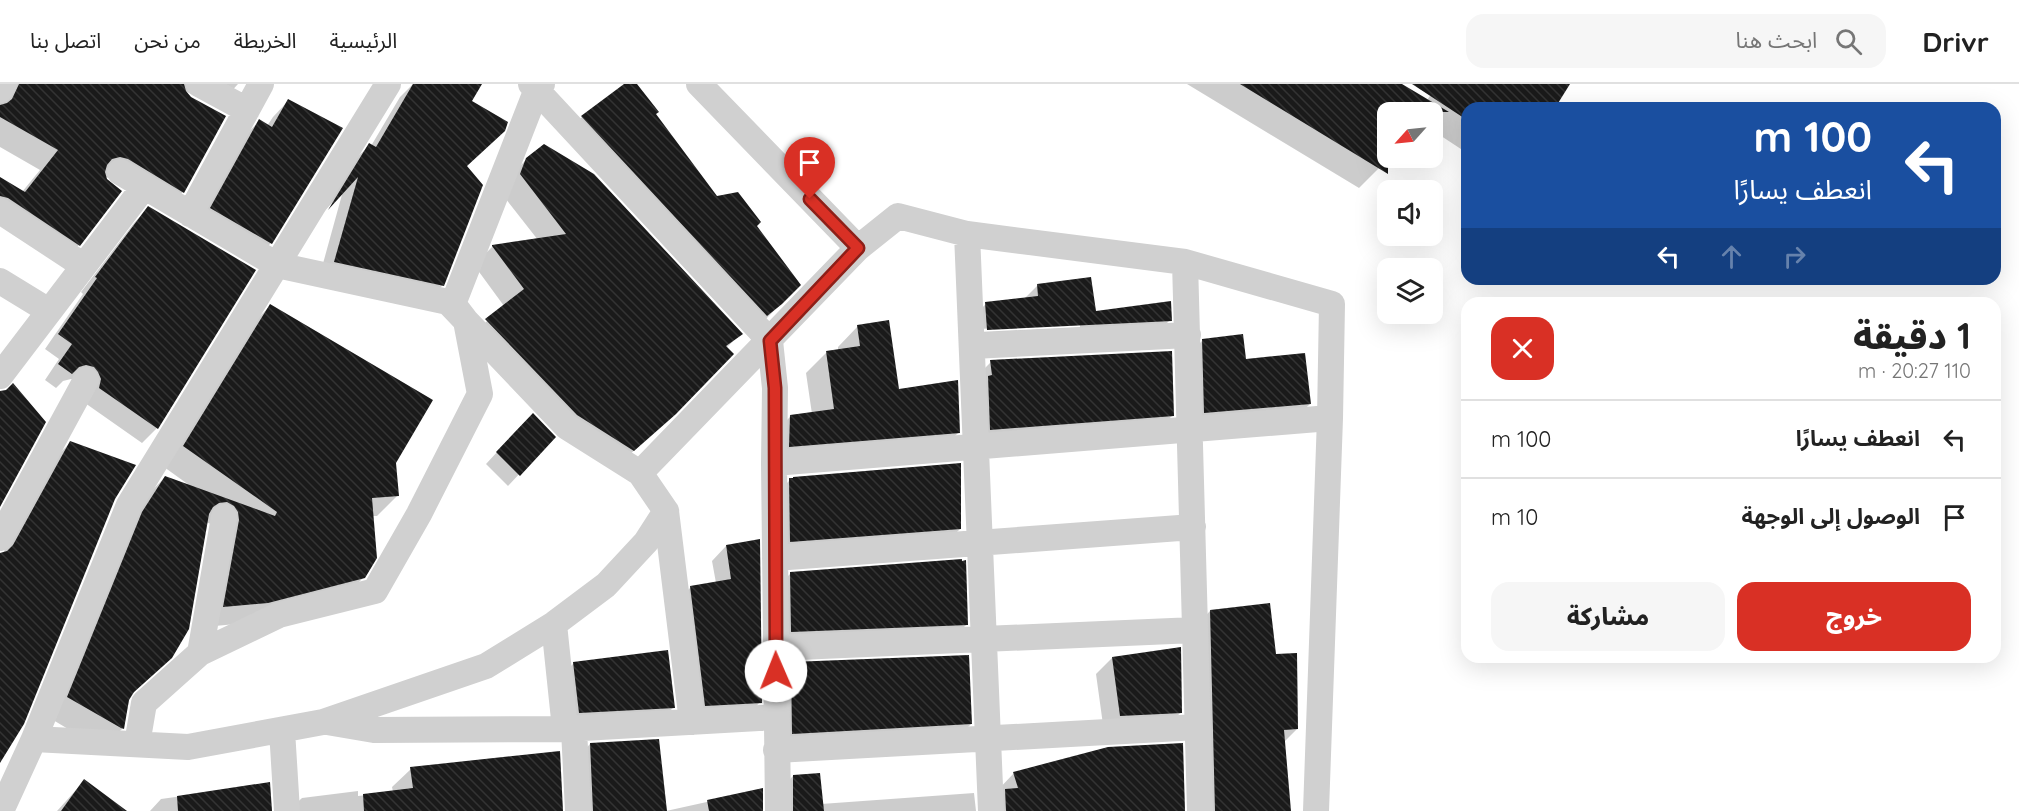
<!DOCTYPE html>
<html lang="ar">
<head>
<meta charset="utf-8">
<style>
  body { margin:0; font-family:Quicksand,"Noto Sans Arabic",sans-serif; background:#f6f6f6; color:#222; direction:rtl; height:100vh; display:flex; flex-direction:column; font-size:22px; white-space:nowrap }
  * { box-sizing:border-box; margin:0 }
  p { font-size:20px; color:#767676 }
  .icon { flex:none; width:33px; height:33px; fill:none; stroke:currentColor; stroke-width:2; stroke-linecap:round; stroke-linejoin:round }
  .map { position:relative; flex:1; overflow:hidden; direction:ltr }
  .drawer { position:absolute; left:1461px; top:213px; width:540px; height:366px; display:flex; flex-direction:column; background:#fff; border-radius:18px; box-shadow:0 6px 24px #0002; direction:rtl }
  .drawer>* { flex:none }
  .guide { position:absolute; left:1461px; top:18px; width:540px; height:183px; border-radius:18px; box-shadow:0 6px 24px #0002; direction:rtl; background:#1a4fa0; color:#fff; overflow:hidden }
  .needle { width:39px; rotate:243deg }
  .controls { position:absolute; left:1377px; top:18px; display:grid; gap:12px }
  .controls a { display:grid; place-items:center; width:66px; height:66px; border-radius:12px; background:#fff; box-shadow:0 6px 24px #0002; font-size:30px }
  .pin { position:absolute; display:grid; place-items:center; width:51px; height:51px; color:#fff; margin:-62px -26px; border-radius:50% 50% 50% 0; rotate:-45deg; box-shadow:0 0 6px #0007 }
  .pin .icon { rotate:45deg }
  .me { position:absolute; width:66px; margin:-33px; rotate:359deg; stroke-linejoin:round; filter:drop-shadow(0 0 4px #0008) }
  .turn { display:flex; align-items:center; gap:21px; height:126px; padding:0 30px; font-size:27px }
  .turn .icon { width:78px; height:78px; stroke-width:2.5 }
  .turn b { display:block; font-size:42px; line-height:51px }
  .lanes { display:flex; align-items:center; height:57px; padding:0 30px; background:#0003; justify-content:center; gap:30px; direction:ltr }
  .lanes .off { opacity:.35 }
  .round { display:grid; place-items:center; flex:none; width:63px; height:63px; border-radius:18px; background:#f6f6f6 }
  .summary { display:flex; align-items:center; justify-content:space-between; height:102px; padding:0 30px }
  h1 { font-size:36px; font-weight:800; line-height:45px }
  .primary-button { display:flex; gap:12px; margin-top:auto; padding:12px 30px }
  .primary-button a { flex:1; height:69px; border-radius:18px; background:#d93025; color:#fff; font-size:24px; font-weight:800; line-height:69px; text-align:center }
  .primary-button a+a { background:#f6f6f6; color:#222 }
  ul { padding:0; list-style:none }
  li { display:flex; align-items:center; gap:18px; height:78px; padding:0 30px; border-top:2px solid #e0e0e0 }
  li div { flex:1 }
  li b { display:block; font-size:22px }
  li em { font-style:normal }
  header { display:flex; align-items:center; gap:36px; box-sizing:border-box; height:84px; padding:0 30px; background:#fff; border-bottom:2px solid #e0e0e0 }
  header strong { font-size:28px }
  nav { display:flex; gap:33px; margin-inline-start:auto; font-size:21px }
  .search { width:420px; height:54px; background:#f6f6f6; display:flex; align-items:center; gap:15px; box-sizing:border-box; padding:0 21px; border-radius:18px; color:#767676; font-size:22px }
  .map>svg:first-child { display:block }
  .shadow { fill:#0003; fill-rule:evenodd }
  .building { fill:url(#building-back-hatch) }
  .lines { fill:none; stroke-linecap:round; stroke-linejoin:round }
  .street { stroke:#d0d0d0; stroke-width:26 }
  .route-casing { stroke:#8d1f18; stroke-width:15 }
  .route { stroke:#d93025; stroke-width:10 }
</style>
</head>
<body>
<header>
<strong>Drivr</strong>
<div class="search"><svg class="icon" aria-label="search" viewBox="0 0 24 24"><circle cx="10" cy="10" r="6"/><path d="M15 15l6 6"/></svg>ابحث هنا</div>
<nav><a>الرئيسية</a><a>الخريطة</a><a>من نحن</a><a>اتصل بنا</a></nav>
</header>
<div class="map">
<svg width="2019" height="727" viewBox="0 0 2019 727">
  <defs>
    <pattern id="building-back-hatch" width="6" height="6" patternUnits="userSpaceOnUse" patternTransform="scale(1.5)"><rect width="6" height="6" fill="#1a1a1a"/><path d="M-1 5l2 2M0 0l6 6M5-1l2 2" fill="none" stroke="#333"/></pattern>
  </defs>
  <rect width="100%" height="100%" fill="#fff"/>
  <path class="shadow" d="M0 0H238L217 23 183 6V108L164 127 103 91 79 161 60 180 0 141V94L22 108 40 86 0 63Z
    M413 0H480L470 17 443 201 426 217 319 194 343 107 319 133 353 77 370 61 371 62 400 13Z
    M627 0H635L654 31 716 113 755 142 799 201 762 239 564 52 582 33Z
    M1187 0H1399L1421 14 1412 28H1388L1379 84 1359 104Z
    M1438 0H1568L1553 24H1467V69L1432 46V28H1419Z
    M288 17 341 45 271 159 255 175 196 140 244 53 259 37 267 42 273 33Z
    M527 75 741 250 726 264 675 329 614 385 468 254 504 222 474 181 493 162 538 156 502 110 508 94Z
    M148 124 254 186 157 344 142 359 85 319 79 297 71 295 63 297 56 304 45 296 59 275 45 265 83 210 81 208 134 139Z
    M1038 201 1094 229 1170 236 1154 252 971 262 969 236 986 220 1024 215ZM1080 240V243L979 248V245Z
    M270 222 394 379 397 412 377 432H372L364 493 343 514 247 539 204 543 213 441 206 438 171 573 130 612 123 644 103 664H100L48 633 145 414 165 393 189 401 164 383 250 242Z
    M858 242 898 307 959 348 938 369 770 382V353L790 333 812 330 806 289 826 269 838 267V263Z
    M1203 256 1245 276 1310 320 1293 336 1188 345 1186 273Z
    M991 278 1173 331 1152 351 971 366V298Z
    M521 342 554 353 508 402 486 380Z
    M70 359 114 415 0 676V470L2 471 53 376Z
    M790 396 960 445 944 461 774 473V412Z
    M726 462 760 618 746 633 691 636 676 518 691 503 716 499 712 477Z
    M791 489 967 540 953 554 778 561 777 503Z
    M1210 527 1275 572 1297 645 1284 658 1290 727H1200L1195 543Z
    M1112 574 1181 628 1165 645 1104 648 1096 590Z
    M574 579 674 623 657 639 564 645 558 595Z
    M792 580 971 640 956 655 778 664 777 595Z
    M590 660 666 727 761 706 763 727H574L572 679Z
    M411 685 562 727H288L302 714 358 707V712L393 708 392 703Z
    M1014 689 1183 727H987L996 708Z
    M793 692 821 720 974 709 976 727H775V711Z
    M84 697 125 727H57Z
    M269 700 272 727H150L161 715Z"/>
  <path class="building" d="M19 0H184L186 7 191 13 226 32 184 109 128 75 120 73 112 75 107 81 105 88 107 95 122 107 80 162 8 114 0 112V93L25 108 58 66 0 33V21L7 19 12 15Z
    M413 0H482L472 17 508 38 505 47 467 82 483 101 444 202 334 178 358 93 328 126 369 59 376 63Z
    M624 0H637L659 28 656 30 717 112 738 108 761 138 757 142 801 201 782 220 767 232 581 32Z
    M1240 0H1402L1449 28H1388V90Z
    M1412 0H1570L1555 24H1467V36Z
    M288 15 343 44 272 160 210 124 259 35 272 43Z
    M544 60 594 90 743 250 726 262 734 270 676 330 634 367 577 331 485 235 524 205 492 162V161L566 150 520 90 526 74Z
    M148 122 256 186 158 345 99 304 101 295 98 288 94 283 86 281 79 283 72 290 58 280 72 260 58 250 97 194 95 193Z
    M1091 193 1096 227 1171 217 1172 237 987 246 985 218 1038 212 1037 200Z
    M270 220 433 316 396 379 399 412 372 414 377 474 365 494 268 519 223 523 239 436 238 428 234 422 227 418 219 419 213 423 209 430 189 545 172 574 134 608 129 616 124 645 121 644 67 613 142 428 165 392 275 432 277 428 183 362Z
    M889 236 899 305 958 296 960 349 789 363 790 331 834 325 826 267 860 262 857 241Z
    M1243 250 1246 275 1305 269 1311 320 1204 329 1202 255Z
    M1172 267 1174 332 990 346 988 292 992 291 990 276Z
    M13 299 46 338 0 423V307L6 306Z
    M533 329 556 353 520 392 496 368Z
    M70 357 136 381 115 415 24 640 0 679V469L7 467 13 461Z
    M961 379V445L790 458 789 394H793V393Z
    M760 455 762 619 705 622 690 502 731 495 726 461Z
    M962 475V477L966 476 968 541 791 548 790 488Z
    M1270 519 1276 570 1297 569 1298 645 1284 646 1291 727H1215L1210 526Z
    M1181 563 1182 629 1120 632 1112 573Z
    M668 566 675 624 579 629 573 578Z
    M969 571 972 640 792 650 791 578Z
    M659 655 667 727H593L590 659Z
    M1183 659 1185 727H1006L1005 705 1018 704 1013 688 1108 663Z
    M560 667 563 727H364L363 710 413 704 410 683Z
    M820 689 824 727H793V691Z
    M84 695 127 727H61Z
    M270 698 272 727H178L177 712Z
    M763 704V727H709L707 716Z"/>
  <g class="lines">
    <path class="street" d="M199 0 247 26
      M531 0 770 257 775 304 774 379 778 727
      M699 0 858 164
      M0 6 4 0
      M120 88 277 181 448 218 567 343 640 389
      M0 127 84 182
      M190 130 261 0
      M967 150 991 727
      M1185 178 1200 727
      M0 197 49 227
      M973 262 1188 251
      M0 292 144 103
      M774 379 1330 334
      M666 427 692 638
      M0 454 86 296
      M775 474 1193 443
      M554 540 565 645
      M775 564 1195 546
      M200 569 224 433
      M327 638 374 646 565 645 776 633
      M574 645 578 727
      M282 646 287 727
      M34 655 188 663 323 638 486 582 554 540 606 501 646 458 666 427 640 389 858 164 898 132 967 150 1185 178 1332 220 1330 334 1316 727
      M137 660 144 619 200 569 279 531 375 507 419 430 480 310 466 237 453 220 537 5 542 0
      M776 666 1198 643
      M1 727 34 655 129 421 388 0"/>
  </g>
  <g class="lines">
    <g class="route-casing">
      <path id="route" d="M776 587 775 304 770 257 858 164 810 115"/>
    </g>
    <use href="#route" class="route"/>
  </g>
</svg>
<div class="controls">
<a><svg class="needle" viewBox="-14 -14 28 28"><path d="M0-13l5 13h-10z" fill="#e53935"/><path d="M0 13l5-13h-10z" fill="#767676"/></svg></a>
<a><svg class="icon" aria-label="sound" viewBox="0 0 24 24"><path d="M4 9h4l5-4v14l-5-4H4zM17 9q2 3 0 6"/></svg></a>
<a><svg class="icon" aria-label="layers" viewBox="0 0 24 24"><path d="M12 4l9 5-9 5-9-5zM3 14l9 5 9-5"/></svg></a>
</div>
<div class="pin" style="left:810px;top:115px;background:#d93025"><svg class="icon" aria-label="arrive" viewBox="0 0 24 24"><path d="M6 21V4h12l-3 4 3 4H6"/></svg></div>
<svg class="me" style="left:776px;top:587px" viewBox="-20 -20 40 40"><circle r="19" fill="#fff"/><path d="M0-13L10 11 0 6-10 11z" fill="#d93025"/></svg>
<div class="guide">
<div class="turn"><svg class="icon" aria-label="left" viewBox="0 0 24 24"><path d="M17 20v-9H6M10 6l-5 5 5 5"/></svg><div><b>100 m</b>انعطف يسارًا</div></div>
<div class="lanes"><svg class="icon" aria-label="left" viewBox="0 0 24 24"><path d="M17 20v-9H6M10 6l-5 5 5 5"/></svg><svg class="icon off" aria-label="ahead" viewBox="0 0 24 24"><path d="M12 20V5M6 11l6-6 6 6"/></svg><svg class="icon off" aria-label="right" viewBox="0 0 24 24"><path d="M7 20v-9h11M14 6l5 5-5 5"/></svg></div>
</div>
<section class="drawer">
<div class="summary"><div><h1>1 دقيقة</h1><p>110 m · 20:27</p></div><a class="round" style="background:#d93025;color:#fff"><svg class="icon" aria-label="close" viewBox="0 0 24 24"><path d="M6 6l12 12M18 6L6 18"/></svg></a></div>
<ul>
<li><svg class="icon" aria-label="left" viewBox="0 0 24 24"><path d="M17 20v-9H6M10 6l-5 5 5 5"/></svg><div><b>انعطف يسارًا</b></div><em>100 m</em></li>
<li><svg class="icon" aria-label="arrive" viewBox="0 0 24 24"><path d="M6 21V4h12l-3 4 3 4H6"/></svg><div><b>الوصول إلى الوجهة</b></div><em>10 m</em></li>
</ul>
<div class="primary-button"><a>خروج</a><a>مشاركة</a></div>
</section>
</div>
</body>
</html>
